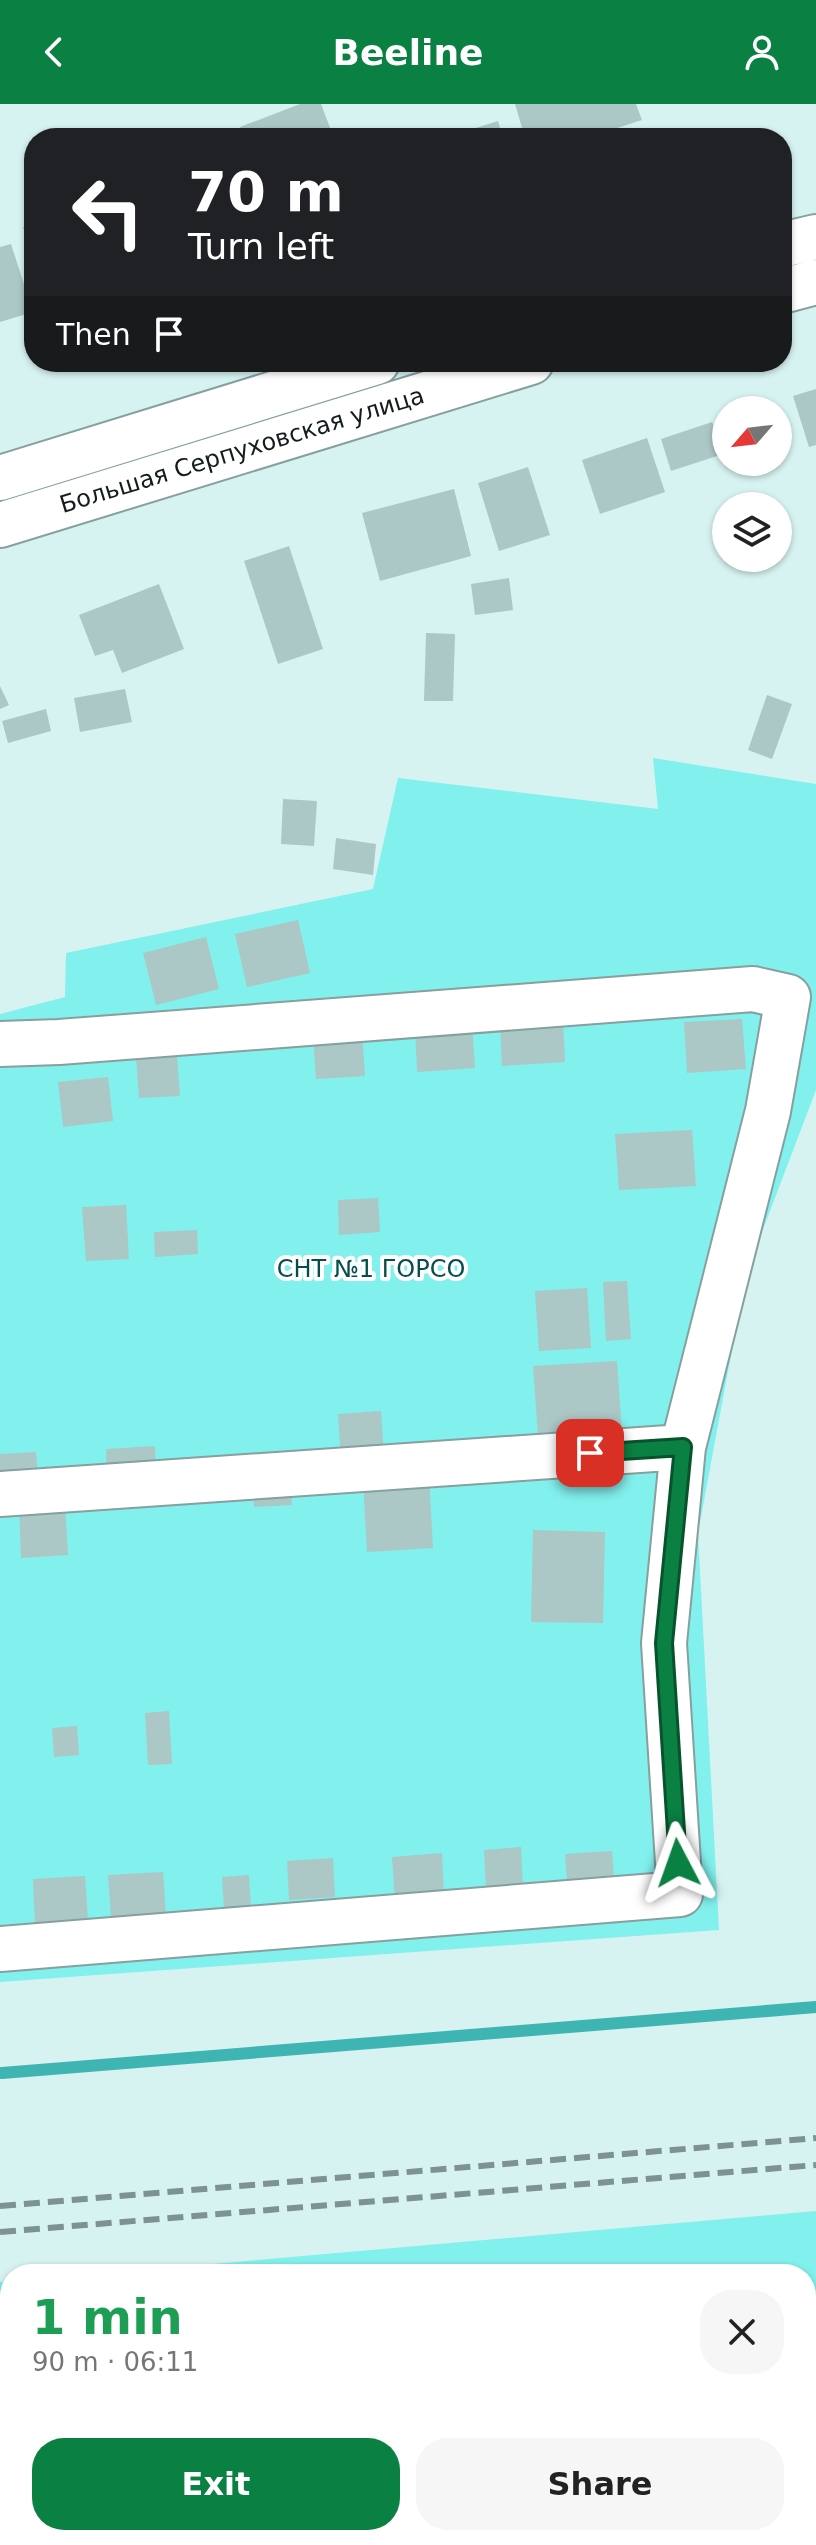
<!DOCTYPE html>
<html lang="en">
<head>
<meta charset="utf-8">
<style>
  body { margin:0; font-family:"DejaVu Sans",sans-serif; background:#f6f6f6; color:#222; height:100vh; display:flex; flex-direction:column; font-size:30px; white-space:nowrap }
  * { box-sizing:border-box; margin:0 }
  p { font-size:26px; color:#767676 }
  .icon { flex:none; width:44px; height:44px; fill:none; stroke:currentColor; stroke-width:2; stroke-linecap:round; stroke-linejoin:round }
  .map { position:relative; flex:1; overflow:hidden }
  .details { position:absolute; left:0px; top:2160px; width:816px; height:282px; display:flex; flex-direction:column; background:#fff; border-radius:32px 32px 0 0; box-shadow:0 2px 6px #0004 }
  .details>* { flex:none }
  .guide { position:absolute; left:24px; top:24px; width:768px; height:244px; border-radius:32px; box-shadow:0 2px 6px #0004; background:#202124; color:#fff; overflow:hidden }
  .needle { width:52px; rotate:242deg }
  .tools { position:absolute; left:712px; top:292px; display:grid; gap:16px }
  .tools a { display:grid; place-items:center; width:80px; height:80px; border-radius:50%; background:#fff; box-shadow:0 2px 6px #0004; font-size:40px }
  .pin { position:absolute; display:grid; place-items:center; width:68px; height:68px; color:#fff; margin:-34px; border-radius:16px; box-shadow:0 4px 12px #0006 }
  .me { position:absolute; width:88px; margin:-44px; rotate:356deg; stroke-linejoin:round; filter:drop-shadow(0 0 6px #0008) }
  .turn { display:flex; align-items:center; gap:28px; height:168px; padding:0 32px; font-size:36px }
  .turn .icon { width:104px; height:104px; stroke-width:2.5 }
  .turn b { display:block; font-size:56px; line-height:68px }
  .then { display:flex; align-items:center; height:76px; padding:0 32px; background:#0003; gap:16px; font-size:30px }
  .round { display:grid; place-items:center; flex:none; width:84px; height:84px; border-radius:32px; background:#f6f6f6 }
  .overview { display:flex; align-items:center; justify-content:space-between; height:136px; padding:0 32px }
  h1 { font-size:48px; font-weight:600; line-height:60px; color:#1e9e55 }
  .cta { display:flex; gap:16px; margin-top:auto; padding:16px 32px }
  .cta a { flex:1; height:92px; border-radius:32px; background:#0b8043; color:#fff; font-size:32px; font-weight:600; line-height:92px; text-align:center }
  .cta a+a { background:#f6f6f6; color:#222 }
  header { display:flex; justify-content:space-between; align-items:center; height:104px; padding:0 32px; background:#0b8043; color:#fff; font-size:36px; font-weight:600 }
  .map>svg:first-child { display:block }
  .green { fill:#82f0ed }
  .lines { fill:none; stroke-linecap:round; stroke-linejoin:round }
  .stream { stroke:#3eb5b3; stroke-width:12 }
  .building { fill:#abc7c6 }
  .minor-casing { stroke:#85a09f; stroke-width:48 }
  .major-casing { stroke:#85a09f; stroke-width:48 }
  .minor { stroke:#fff; stroke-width:44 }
  .major { stroke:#fff; stroke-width:44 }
  .rail { stroke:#7d9291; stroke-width:6; stroke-dasharray:16 8; stroke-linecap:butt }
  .route-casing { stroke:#07532c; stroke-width:20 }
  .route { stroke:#0b8043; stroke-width:14 }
  .labels { text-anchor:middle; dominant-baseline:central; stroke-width:8; stroke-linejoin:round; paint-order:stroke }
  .street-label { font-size:24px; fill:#131d1d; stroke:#fff }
  .park-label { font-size:24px; fill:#054e4d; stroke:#fff }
</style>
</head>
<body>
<header><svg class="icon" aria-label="back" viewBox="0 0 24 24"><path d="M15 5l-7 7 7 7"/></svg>Beeline<svg class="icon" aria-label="person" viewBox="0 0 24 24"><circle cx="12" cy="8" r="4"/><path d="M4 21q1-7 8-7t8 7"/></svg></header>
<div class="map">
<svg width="816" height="2441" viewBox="0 0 816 2441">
  <rect width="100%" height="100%" fill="#d6f3f2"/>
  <path class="green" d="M653 654 816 680V986L746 1170 698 1429 719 1826 0 1878V910L65 893 66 849 373 785 398 674 658 705Z
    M816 2107V2441H805L782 2432H806V2170H98Z
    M0 2178H10V2220L0 2221Z"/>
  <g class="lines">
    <path class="stream" d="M2 1969 816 1903"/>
  </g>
  <path class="building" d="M300 0H321L334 34H244L240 23Z
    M515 0H636L642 16 586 34H525Z
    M498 17 503 34H447V33Z
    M34 120V156H33L23 123Z
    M11 140 33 208 0 218V143Z
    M816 285V341L809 343 793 292Z
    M712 318 723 350 671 367 661 335Z
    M647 334 665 388 600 410 582 356Z
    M528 363 550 431 499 447 478 379Z
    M454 385 471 452 380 477 362 409Z
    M289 442 323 545 278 560 244 457Z
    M509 474 513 506 475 511 471 480Z
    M159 480 184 545 122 569 113 546 95 552 79 511Z
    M426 529 455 530 453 597H424Z
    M0 582 9 601 0 605Z
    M125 585 132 618 80 628 74 594Z
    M767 591 792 600 772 655 748 646Z
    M46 605 51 627 8 639 2 617Z
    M283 695 317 697 314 742 281 740Z
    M336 734 376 740 373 771 333 765Z
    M298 816 310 869 247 883 235 830Z
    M206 833 219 885 156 901 143 849Z
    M742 915 746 965 687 969 684 918Z
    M563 917 565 958 502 962 500 920Z
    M472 920 475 964 417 968 415 923Z
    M362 928 365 972 316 975 313 931Z
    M176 938 180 992 139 994 135 940Z
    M108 973 113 1017 63 1023 58 978Z
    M692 1026 696 1082 619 1086 615 1030Z
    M378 1094 380 1128 339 1131 338 1096Z
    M126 1101 129 1155 86 1157 82 1103Z
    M197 1126 198 1150 155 1153 154 1128Z
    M627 1177 631 1235 606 1237 603 1178Z
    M587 1184 591 1244 539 1247 535 1187Z
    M617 1257 622 1327 538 1332 533 1262Z
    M381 1307 384 1352 341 1355 338 1310Z
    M155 1342 156 1371 107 1373 106 1345Z
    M36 1348 38 1377 0 1379V1350Z
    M429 1371 433 1444 367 1448 363 1375Z
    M291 1381 292 1401 254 1403 253 1383Z
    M65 1400 68 1451 21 1454 19 1402Z
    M533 1426 605 1428 603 1519 531 1518Z
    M169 1607 172 1660 148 1661 145 1609Z
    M77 1622 79 1651 54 1653 52 1624Z
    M521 1743 523 1784 486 1785 484 1746Z
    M612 1747 614 1775 567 1778 565 1750Z
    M442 1749 444 1793 395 1796 392 1753Z
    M333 1754 335 1793 289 1796 287 1757Z
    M163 1768 166 1811 111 1814 108 1771Z
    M249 1771 251 1805 224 1806 222 1773Z
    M85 1772 88 1817 35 1820 33 1775Z
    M10 2259V2307H0V2260Z
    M10 2362V2405L0 2406V2363Z"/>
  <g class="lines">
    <g class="minor-casing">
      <path id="minor" d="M0 940 59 938 753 885 788 893 768 1007 683 1343 664 1539 680 1790 0 1845
        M0 1390 683 1343"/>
    </g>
    <g class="major-casing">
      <path id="major" d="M782 141 816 133
        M782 187 816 178
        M0 374 377 258
        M0 421 531 258"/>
    </g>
    <use href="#minor" class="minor"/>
    <use href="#major" class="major"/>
    <path class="rail" d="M0 2102 816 2034
      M0 2128 816 2061"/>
  </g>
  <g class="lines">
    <g class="route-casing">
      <path id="route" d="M590 1349 683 1343 664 1539 678 1759"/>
    </g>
    <use href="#route" class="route"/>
  </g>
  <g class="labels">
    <g class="street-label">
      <text transform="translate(242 346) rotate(-17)">Большая Серпуховская улица</text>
    </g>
    <g class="park-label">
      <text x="371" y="1165">СНТ №1 ГОРСО</text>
    </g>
  </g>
</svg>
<div class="tools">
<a><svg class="needle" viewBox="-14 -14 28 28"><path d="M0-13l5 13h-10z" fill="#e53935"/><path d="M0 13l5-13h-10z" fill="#767676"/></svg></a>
<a><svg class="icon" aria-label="layers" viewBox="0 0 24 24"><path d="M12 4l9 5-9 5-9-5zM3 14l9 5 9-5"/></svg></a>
</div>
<div class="pin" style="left:590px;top:1349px;background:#d93025"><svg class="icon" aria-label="arrive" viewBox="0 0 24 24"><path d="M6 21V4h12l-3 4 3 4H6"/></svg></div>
<svg class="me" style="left:678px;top:1759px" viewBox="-20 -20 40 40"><path d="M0-17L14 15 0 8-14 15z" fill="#0b8043" stroke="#fff" stroke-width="4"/></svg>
<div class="guide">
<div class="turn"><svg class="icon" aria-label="left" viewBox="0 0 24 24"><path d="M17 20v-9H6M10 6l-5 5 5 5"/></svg><div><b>70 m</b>Turn left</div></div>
<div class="then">Then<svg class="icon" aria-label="arrive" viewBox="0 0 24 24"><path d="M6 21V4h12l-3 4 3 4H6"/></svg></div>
</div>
<section class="details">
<div class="overview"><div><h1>1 min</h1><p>90 m · 06:11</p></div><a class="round"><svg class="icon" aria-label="close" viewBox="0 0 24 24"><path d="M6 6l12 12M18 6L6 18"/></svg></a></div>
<div class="cta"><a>Exit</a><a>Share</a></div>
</section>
</div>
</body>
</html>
